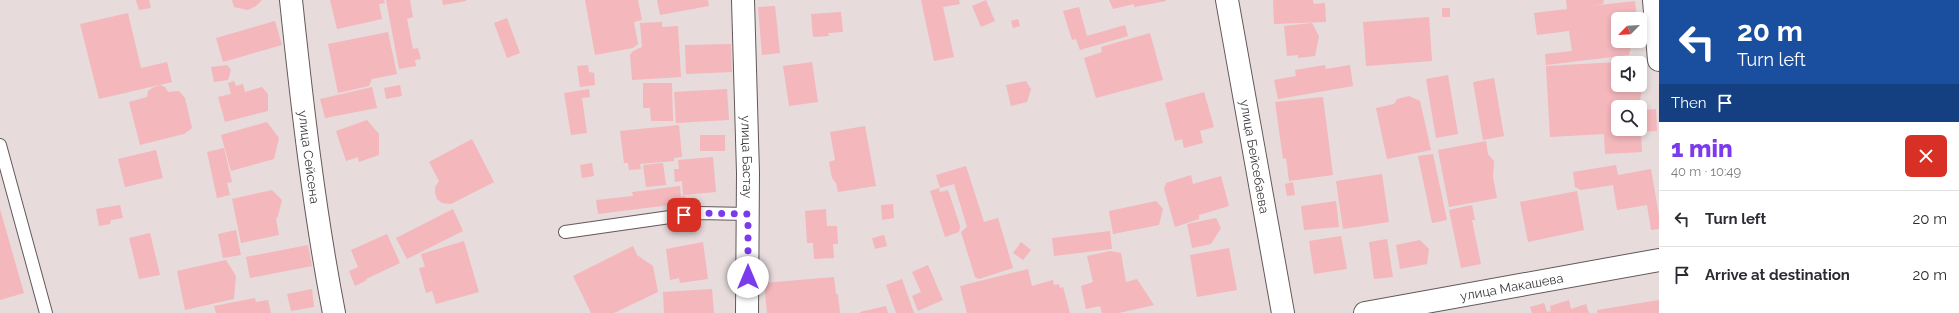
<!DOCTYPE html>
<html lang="en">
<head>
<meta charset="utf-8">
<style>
  body { margin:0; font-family:Raleway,sans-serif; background:#f7f7f7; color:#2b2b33; height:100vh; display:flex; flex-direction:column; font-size:15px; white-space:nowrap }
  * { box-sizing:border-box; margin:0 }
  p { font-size:13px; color:#7c7c81 }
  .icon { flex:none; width:22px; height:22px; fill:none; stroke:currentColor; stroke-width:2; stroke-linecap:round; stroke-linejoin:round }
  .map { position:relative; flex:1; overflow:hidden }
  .drawer { display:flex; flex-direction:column; background:#fff; width:300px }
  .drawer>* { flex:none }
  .hud { background:#1a4fa0; color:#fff; overflow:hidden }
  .needle { width:26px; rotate:246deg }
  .buttons { position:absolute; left:1611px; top:12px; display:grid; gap:8px }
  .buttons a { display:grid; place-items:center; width:36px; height:36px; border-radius:6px; background:#fff; box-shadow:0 2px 6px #0003; font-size:20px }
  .pin { position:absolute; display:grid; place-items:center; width:34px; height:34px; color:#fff; margin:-17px; border-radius:8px; box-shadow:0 2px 6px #0006 }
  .me { position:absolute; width:44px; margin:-22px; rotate:0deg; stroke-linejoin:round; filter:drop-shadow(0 0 3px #0008) }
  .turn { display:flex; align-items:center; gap:14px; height:84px; padding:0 12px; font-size:18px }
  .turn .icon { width:52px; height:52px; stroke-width:2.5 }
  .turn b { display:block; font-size:28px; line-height:34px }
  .then { display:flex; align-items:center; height:38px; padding:0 12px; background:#0003; gap:8px; font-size:15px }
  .round { display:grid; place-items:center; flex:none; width:42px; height:42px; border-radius:6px; background:#f7f7f7 }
  .headline { display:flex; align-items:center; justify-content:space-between; height:68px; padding:0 12px }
  h1 { font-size:24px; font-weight:800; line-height:30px; color:#7c3aed }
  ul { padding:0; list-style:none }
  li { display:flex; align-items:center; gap:12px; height:56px; padding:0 12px; border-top:1px solid #e1e1e2 }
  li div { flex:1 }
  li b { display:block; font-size:15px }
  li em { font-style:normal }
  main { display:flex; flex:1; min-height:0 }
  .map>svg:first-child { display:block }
  .building { fill:#f3b7bc }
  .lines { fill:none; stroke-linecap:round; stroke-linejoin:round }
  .service-casing { stroke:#635859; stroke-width:14 }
  .minor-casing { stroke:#635859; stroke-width:24 }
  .tertiary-casing { stroke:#635859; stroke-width:24 }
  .service { stroke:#fff; stroke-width:12 }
  .minor { stroke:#fff; stroke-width:22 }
  .tertiary { stroke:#fff; stroke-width:22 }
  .route { stroke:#7c3aed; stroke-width:7; stroke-dasharray:0 12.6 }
  .labels { text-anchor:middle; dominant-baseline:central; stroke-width:3; stroke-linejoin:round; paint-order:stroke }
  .street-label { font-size:13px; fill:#3c3738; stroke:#f5e8e9 }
</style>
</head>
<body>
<main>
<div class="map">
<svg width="1659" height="313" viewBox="0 0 1659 313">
  <rect width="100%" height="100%" fill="#e7dbdc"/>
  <path class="building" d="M136 0H149L151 8 139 10Z
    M232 0H262L256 6 248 10 234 7Z
    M330 0H384L385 3 379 4 382 19 337 29Z
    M386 0H410L413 17 407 19 413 49 418 48 421 59 415 60 416 66 399 69Z
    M442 0H466V1L443 5Z
    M585 0H638L642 20 634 22 638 44 633 48 595 55Z
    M657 0H708L709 6 660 15Z
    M921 0H959L960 4 943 7 954 57 934 61Z
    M986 0 995 21 981 27 972 6Z
    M1109 0H1166V1L1134 7V4L1113 9Z
    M1273 0H1313L1314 4 1325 3 1326 22 1274 24Z
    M1566 0H1604L1603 4 1591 6 1635 1 1637 18 1618 19V41H1632L1629 55 1546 65 1545 54 1572 51 1569 31 1537 35 1534 13 1567 9Z
    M775 6 780 53 762 55 758 7Z
    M1079 7 1087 36 1125 25 1128 36 1080 50 1076 39 1072 40 1063 11Z
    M1442 8H1450V17H1442Z
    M841 12 843 32 828 33 829 36 813 37 811 14Z
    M128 13 141 68 167 62 172 82 99 99 80 24Z
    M1429 17 1432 61 1366 66 1363 22Z
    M507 18 520 53 507 58 494 23Z
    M1018 19 1020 26 1013 28 1011 21Z
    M275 21 282 45 223 62 216 38Z
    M662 22V27L678 26 681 77 632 80 630 55 633 51 642 47 640 23Z
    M1312 23 1319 36 1315 56 1298 58V55L1287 56 1284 26Z
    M388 32 397 74 372 79 369 86 338 93 328 44Z
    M1150 33 1163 80 1096 98 1084 58 1102 52 1101 47Z
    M731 44 732 72 686 74 685 45Z
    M812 62 818 102 789 106 783 66Z
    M1618 62V85H1640V71L1644 77 1640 101H1633L1628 107H1618V129H1640V110L1656 109 1657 131 1641 132 1642 152 1605 154 1604 134 1550 137 1546 66Z
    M227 65 231 70 228 80 214 82 211 67Z
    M588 65 589 72 594 73 595 85 580 87 577 66Z
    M1325 65 1326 69 1350 65 1353 86 1278 99 1274 80 1296 76 1295 70Z
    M1448 75 1458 134 1436 138 1426 79Z
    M1494 78 1504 136 1483 140 1473 82Z
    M234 81 236 86 243 84 245 92 262 87 268 94V111L225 122 218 97 231 94 228 83Z
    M1026 81 1031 89 1027 102 1011 106 1006 85Z
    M643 83H672L673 121H651L650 108H643Z
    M160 85 165 87 168 92 179 91 185 98 192 128 184 134 140 145 129 102 147 97 148 91 152 88Z
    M400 85 402 96 386 99 384 88Z
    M372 87 377 108 325 118 320 99Z
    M589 89 590 97 582 98 587 133 571 135 564 93Z
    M727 89 729 120 676 123 674 92Z
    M1204 92 1214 127 1200 131 1203 143 1184 148 1182 139 1175 141 1165 103Z
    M1409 96 1420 101 1431 150 1387 159 1376 108 1394 104 1397 99Z
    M1323 97 1333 175 1289 181 1286 158 1283 159 1275 102Z
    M367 120 379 134V155L359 162 358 157 346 161 336 131Z
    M267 122 279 138 274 159 231 171 221 135Z
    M679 125 682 157 674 158V161L640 164 641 169 629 170 628 163H624L620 131Z
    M865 126 876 186 838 192 836 183 832 178 829 162 835 160 830 132Z
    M700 135H725V151H700Z
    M472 139 494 182 451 204 442 203 437 199 435 193V187L439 181 429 162Z
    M1486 141 1488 154 1494 161 1493 177 1497 198 1449 207 1438 150Z
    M224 148 232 182 227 183 230 195 217 198 207 152Z
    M156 150 163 178 125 187 118 159Z
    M1433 154 1447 220 1432 223 1418 156Z
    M713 157 716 192 683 195 682 181 675 182 674 169H679L678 160Z
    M592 163 594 176 582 178 580 165Z
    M663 163 666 185 646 187 643 165Z
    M1616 165 1618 175 1651 169 1659 216V229L1651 230 1647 205 1617 210 1613 185 1581 190 1575 187 1573 172Z
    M966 166 984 222 998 218 1013 268 979 279 975 277 961 232 967 227 954 184 940 188 936 175Z
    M1382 174 1389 222 1343 229 1336 181Z
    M1191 175 1193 184 1221 176 1229 206 1199 215V219L1175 227 1164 189 1166 183Z
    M1293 182 1295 195 1287 196 1285 184Z
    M680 186 681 197 685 196 686 203 598 214 596 200 633 196 632 192Z
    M939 188 940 192 948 190 960 226 959 232 945 237 930 191Z
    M272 190 282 200 278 216 276 219 279 235 241 243 232 199Z
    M1577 191 1584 230 1528 242 1520 202Z
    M1156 201 1163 209 1159 225 1113 234 1109 211Z
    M1336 201 1339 227 1304 230 1301 206Z
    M893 204 894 218 882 220 881 205Z
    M120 205 123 218 111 220 110 224 99 226 96 209Z
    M1472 205 1475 220H1472L1481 264 1461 268 1449 210Z
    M0 209 24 293 0 300Z
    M453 209 463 231 407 259 396 238Z
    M826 209 827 226H837L838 244H833L834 258 814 259 813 243H807L805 211Z
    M1216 218 1221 228 1211 244 1192 248 1187 224Z
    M236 230 241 255 223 258 218 234Z
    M1110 231 1112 249 1054 256 1052 238Z
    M150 233 160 275 139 279 129 238Z
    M387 234 400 263 366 279 367 280 355 286 349 271 358 267 351 250Z
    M884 235 887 246 875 249 872 238Z
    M1341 236 1347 269 1314 274 1309 241Z
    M1387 239 1393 277 1374 279 1369 242Z
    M1420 240 1429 249 1427 264 1400 269 1396 245Z
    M464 241 479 292 436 304 432 291 426 293 419 268 425 267 421 254Z
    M703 242 708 279 680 283 679 278 670 280 666 249Z
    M1021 242 1031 250 1023 260 1013 253Z
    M308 245 312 266 250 278 246 257Z
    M633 246 637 255 653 266 658 292 614 313H591L573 276Z
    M1229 248 1237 290 1197 297 1190 255Z
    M1110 251 1121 253 1126 282 1137 279 1154 305 1119 313H1102L1100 306 1086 309 1081 286 1093 282 1087 256Z
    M226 260 236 276 234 299 185 310 177 271Z
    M928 265 943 300 918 311 912 296 921 292 912 272Z
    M1028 269 1032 286 1053 280 1054 285 1059 284 1060 288 1063 287 1070 313H967L960 286Z
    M834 277 836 294H838L840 313H767L764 283Z
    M902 279 914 313H896L886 285Z
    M312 289 314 307 291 311 287 294Z
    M712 289 714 313H664L663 292Z
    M255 298 256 302 268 300 271 313H216L214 306Z
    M1569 300 1571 309 1586 304 1589 313H1532L1530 307 1544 303 1547 312 1551 311 1550 306Z
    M1659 300V313H1597V310Z
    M886 306 888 313H860V312Z"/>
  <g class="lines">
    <g class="service-casing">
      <path id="service" d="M0 145 46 313
        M565 232 698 213 748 214"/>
    </g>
    <g class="minor-casing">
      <g id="minor">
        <path id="s1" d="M291 0C302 104 314 210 334 313"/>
        <path id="s2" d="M743 0 748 173 747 313"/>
        <path id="s3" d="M1227 0 1283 313"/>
        <path d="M1654 0 1659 60"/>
      </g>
    </g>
    <g class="tertiary-casing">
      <g id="tertiary">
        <path id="s4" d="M1365 313 1659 260"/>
      </g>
    </g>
    <use href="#service" class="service"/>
    <use href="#minor" class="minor"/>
    <use href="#tertiary" class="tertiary"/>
  </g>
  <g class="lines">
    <path class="route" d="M684 215 698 213 748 214V277"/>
  </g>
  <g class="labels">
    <g class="street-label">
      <text stroke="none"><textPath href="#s2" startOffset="157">улица Бастау</textPath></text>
      <text stroke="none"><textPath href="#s3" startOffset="159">улица Бейсебаева</textPath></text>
      <text stroke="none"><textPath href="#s1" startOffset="158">улица Сейсена</textPath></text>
      <text stroke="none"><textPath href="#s4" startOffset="149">улица Макашева</textPath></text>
    </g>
  </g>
</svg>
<div class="buttons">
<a><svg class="needle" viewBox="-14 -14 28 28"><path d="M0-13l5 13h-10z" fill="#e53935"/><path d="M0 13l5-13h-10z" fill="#7c7c81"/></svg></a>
<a><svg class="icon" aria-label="sound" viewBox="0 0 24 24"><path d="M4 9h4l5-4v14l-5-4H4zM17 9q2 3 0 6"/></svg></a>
<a><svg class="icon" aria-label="search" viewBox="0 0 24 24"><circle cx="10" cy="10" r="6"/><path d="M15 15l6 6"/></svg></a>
</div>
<div class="pin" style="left:684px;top:215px;background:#d93025"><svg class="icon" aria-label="arrive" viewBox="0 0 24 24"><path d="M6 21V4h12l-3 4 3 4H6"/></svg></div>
<svg class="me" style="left:748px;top:277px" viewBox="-20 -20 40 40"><circle r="19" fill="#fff"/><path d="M0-13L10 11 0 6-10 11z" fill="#7c3aed"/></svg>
</div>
<section class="drawer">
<div class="hud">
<div class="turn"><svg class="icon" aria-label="left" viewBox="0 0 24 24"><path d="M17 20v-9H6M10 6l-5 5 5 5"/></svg><div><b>20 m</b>Turn left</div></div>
<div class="then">Then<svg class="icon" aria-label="arrive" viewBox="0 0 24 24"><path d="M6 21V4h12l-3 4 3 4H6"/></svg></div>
</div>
<div class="headline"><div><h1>1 min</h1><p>40 m · 10:49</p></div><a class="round" style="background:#d93025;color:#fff"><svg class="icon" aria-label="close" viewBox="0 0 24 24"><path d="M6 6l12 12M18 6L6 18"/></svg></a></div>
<ul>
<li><svg class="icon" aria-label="left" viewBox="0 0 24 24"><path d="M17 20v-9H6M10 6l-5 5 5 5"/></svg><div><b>Turn left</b></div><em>20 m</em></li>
<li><svg class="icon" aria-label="arrive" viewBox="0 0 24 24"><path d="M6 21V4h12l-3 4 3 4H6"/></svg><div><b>Arrive at destination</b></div><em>20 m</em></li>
</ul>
</section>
</main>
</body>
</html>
